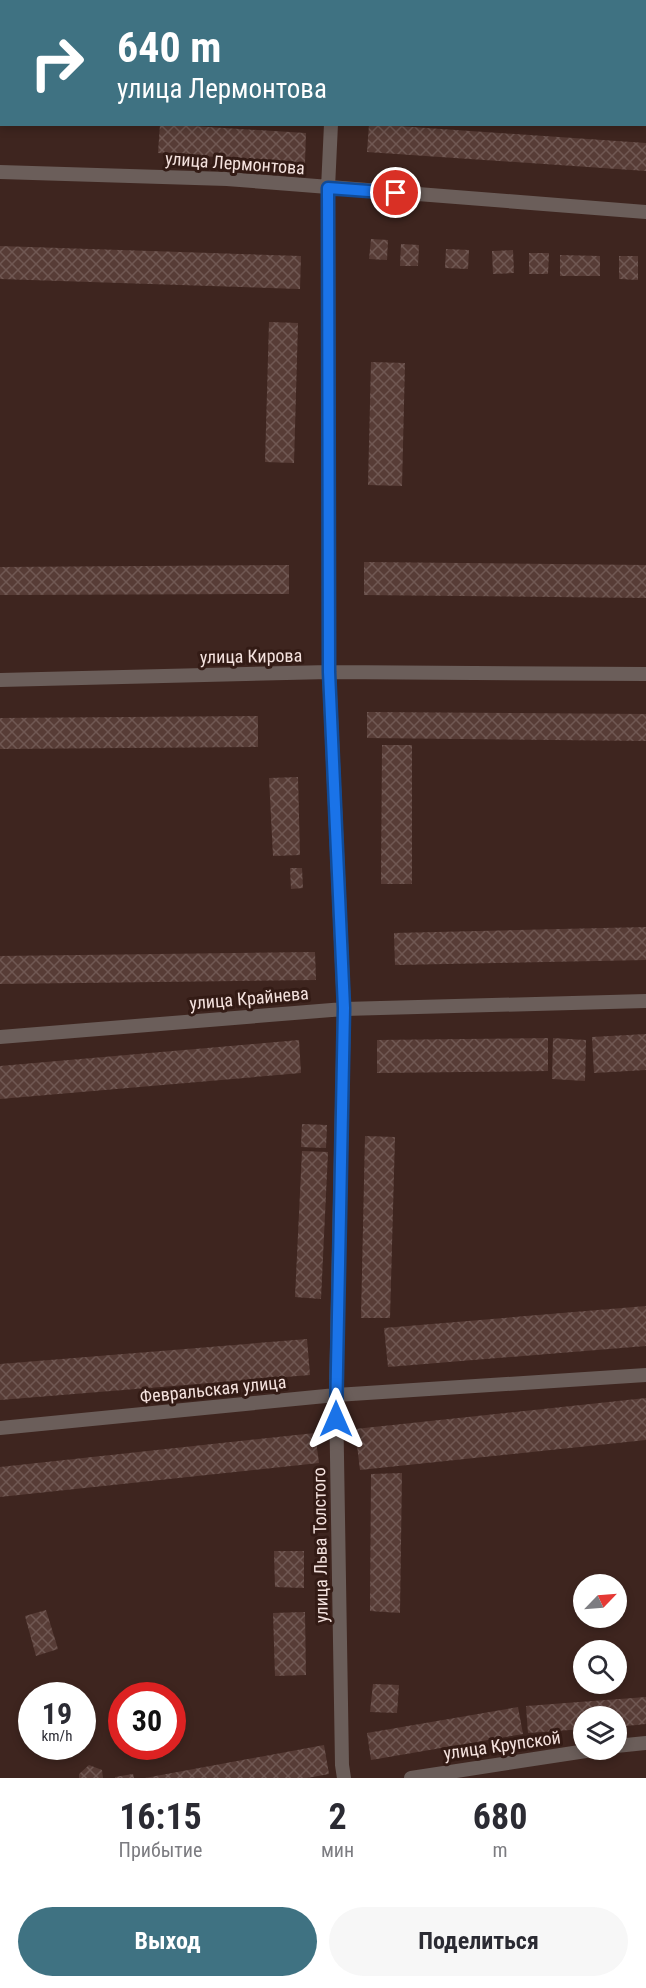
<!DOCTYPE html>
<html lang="ru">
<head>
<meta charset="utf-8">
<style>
  body { margin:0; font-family:"Roboto Condensed",sans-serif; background:#f7f7f7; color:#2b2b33; height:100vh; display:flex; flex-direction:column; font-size:22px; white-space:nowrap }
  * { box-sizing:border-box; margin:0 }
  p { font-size:20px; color:#7c7c81 }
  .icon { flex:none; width:33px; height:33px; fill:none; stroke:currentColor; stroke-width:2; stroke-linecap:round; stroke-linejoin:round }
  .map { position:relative; height:1778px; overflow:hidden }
  .sheet { display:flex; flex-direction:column; background:#fff; flex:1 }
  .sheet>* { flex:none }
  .top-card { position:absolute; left:0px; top:0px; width:646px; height:126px; box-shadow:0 3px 9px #0003; background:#3f7282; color:#fff; overflow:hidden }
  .needle { width:39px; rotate:65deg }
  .buttons { position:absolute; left:573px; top:1574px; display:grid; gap:12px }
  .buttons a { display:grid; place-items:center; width:54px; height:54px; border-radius:50%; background:#fff; box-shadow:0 3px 9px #0003; font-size:30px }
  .speed { position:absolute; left:18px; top:1682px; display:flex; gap:12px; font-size:30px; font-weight:700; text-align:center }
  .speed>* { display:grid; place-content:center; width:78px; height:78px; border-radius:50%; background:#fff; box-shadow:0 3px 9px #0003; line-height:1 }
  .speed small { font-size:15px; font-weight:400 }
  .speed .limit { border:9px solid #d22; background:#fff; color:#111 }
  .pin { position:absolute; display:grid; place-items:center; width:51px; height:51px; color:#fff; margin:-26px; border:3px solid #fff; border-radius:50%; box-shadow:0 2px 6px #0007 }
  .me { position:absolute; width:66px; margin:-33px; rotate:0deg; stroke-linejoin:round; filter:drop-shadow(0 0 4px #0008) }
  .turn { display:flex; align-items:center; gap:21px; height:126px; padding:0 18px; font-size:27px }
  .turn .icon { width:78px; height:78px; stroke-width:2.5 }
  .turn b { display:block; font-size:42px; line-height:51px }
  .eta { display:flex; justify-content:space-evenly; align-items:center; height:102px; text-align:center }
  .eta b { font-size:36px; font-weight:700; line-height:42px }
  .button { display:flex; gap:12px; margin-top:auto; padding:12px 18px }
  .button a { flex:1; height:69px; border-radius:36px; background:#3f7282; color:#fff; font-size:24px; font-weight:700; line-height:69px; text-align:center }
  .button a+a { background:#f7f7f7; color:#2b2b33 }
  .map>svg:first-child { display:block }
  .building { fill:url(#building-cross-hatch) }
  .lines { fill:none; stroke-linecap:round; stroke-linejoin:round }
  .minor { stroke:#6b5e5a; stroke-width:14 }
  .route-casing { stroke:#114b97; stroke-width:15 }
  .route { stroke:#1a73e8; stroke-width:10 }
  .labels { text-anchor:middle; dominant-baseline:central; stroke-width:6; stroke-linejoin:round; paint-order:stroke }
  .street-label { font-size:18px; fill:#f4e2de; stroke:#331b15 }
</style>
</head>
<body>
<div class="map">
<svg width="646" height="1778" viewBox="0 0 646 1778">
  <defs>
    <pattern id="building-cross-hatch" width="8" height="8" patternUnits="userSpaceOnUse" patternTransform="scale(1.5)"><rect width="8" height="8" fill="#573c36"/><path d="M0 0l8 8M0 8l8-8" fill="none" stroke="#705853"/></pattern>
  </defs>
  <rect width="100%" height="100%" fill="#3e251f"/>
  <path class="building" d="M160 124 306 133 305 163 158 153Z
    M369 124 646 143V171L367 152Z
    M371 239 388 240 387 260 369 259Z
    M401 244 419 245 418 266H400Z
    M0 246 301 256 300 289 0 279Z
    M446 249 469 250 468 269 445 268Z
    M513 250 514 273 493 274 492 251Z
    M529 253H549L548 274H529Z
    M560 255 600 256V276H560Z
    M619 256H638V280L619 279Z
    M269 322 298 323 294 463 265 462Z
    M371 362 405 363 402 486 368 485Z
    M364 562 646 565V598L364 595Z
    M289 565V594L0 595V567Z
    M367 712 646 714V741L367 738Z
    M258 716V747L0 749V718Z
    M382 745H412V884H381Z
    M298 777 300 855 273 856 269 778Z
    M290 868H302L303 888 291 889Z
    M646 927V960L395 965 394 933Z
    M315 952 316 980 0 984V956Z
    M646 1034V1070L594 1073 592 1037Z
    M548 1038V1071L377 1073V1040Z
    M553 1038 586 1040 585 1081 552 1079Z
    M299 1040 301 1073 0 1099V1066Z
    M302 1124 327 1125 326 1148 301 1147Z
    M365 1136 395 1137 390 1318H361Z
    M302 1151 328 1152 321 1299 295 1297Z
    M646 1306V1346L388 1367 384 1328Z
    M307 1339 310 1375 0 1400V1364Z
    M646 1398V1440L360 1470 355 1429Z
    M315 1433 319 1463 0 1497V1467Z
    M402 1473 400 1613 370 1611 371 1474Z
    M274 1551H304V1588L275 1587Z
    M46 1610 58 1649 36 1656 25 1616Z
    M305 1612 306 1675 275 1676 273 1613Z
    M373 1684 399 1685 397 1713 370 1712Z
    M646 1697V1724L616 1727V1716H584V1729L528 1733 526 1706Z
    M518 1707 523 1734 371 1760 367 1733Z
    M324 1745 329 1774 307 1778H145Z
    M89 1765 102 1770 103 1778H79V1774Z
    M133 1774 134 1778H115V1777Z"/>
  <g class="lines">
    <path class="minor" d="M337 2V0
      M331 124 328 188 329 672 344 1009 336 1395 342 1765 344 1778
      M0 172 227 179 646 212
      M0 680 329 672 646 674
      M0 1037 344 1009 646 1001
      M0 1428 336 1395 646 1375
      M616 1746 646 1743
      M411 1778 599 1749"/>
  </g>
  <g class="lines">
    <g class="route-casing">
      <path id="route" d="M336 1419 344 1008 329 672 328 188 396 193"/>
    </g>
    <use href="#route" class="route"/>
  </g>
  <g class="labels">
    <g class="street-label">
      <text transform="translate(235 163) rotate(4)">улица Лермонтова</text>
      <text transform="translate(251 656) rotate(-1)">улица Кирова</text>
      <text transform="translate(249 998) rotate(-5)">улица Крайнева</text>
      <text transform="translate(213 1389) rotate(-6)">Февральская улица</text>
      <text transform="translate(320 1545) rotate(-91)">улица Льва Толстого</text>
      <text transform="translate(502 1745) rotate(-8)">улица Крупской</text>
    </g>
  </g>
</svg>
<div class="buttons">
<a><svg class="needle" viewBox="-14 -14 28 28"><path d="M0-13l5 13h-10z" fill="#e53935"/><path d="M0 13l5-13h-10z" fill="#7c7c81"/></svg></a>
<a><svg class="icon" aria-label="search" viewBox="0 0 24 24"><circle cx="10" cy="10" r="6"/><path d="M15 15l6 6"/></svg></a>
<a><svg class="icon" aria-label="layers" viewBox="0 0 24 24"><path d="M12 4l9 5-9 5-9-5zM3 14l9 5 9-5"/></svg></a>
</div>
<div class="speed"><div>19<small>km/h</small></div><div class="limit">30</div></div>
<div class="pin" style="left:396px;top:193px;background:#d93025"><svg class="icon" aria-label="arrive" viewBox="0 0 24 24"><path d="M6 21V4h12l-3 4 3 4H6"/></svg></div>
<svg class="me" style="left:336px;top:1419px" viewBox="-20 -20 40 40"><path d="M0-17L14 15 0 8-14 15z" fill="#1a73e8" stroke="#fff" stroke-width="4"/></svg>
<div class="top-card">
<div class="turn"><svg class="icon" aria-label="right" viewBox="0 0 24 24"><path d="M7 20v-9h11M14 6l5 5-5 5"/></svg><div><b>640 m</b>улица Лермонтова</div></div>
</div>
</div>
<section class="sheet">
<div class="eta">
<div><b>16:15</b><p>Прибытие</p></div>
<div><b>2</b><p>мин</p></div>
<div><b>680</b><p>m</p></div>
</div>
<div class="button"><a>Выход</a><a>Поделиться</a></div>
</section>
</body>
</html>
